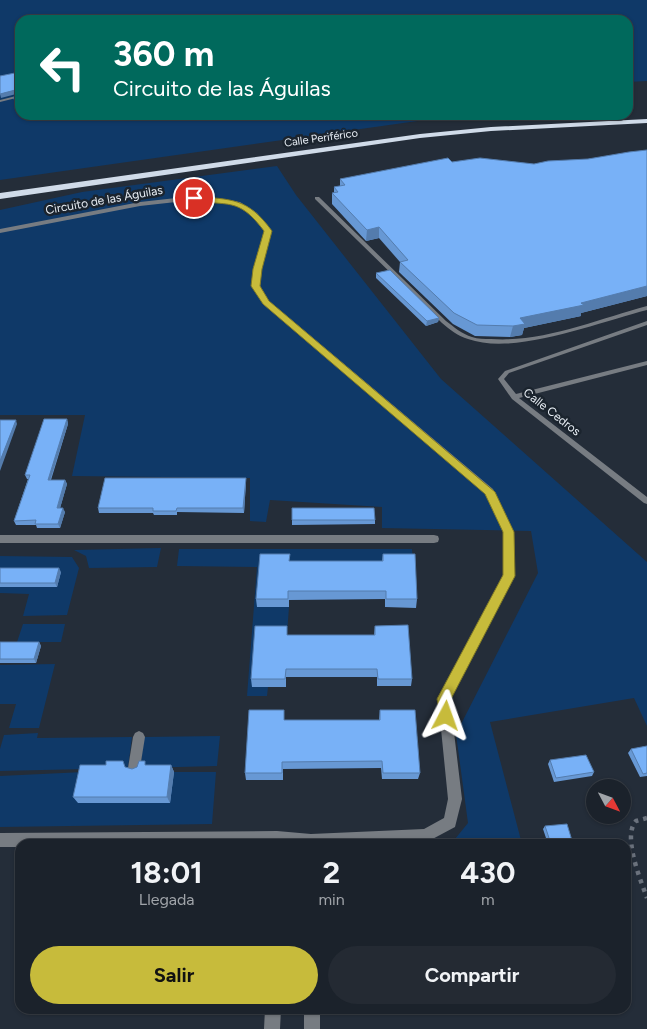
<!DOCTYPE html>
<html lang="es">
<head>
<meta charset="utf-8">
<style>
  body { margin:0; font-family:Figtree,sans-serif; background:#242a33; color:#f1f3f6; height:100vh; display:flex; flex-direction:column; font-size:19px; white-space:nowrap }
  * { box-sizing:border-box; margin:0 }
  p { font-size:16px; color:#a0a4a9 }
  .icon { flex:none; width:28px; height:28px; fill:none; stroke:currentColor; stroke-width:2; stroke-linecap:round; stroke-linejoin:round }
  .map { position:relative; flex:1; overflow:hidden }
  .panel { position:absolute; left:15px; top:839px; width:616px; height:175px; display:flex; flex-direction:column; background:#1b222b; border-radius:15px; box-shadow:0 1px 4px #0004,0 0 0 1px #393f47 }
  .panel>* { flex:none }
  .guide { position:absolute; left:15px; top:15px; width:618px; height:105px; border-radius:15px; box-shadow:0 1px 4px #0004,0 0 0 1px #393f47; background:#00695c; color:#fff; overflow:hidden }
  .needle { width:32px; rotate:131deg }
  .tools { position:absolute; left:586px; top:779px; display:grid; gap:10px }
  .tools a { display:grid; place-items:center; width:45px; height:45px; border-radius:50%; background:#1b222b; box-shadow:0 1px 4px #0004,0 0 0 1px #393f47; font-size:25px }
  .pin { position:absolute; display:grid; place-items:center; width:42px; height:42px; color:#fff; margin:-21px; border:2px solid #fff; border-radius:50%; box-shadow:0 1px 5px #0007 }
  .me { position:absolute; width:55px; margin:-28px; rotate:4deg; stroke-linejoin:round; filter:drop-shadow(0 0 4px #0008) }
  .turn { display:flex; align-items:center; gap:18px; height:105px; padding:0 15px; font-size:22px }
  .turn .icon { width:65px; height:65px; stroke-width:2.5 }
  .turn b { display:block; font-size:35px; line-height:42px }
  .eta { display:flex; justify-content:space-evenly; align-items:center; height:85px; text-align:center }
  .eta b { font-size:30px; font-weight:700; line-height:35px }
  .cta { display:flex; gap:10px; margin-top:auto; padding:10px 15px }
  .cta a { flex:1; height:58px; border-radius:30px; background:#c7bb3b; color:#111; font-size:20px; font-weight:700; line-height:58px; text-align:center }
  .cta a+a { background:#242a33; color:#f1f3f6 }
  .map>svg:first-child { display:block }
  .green { fill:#0f3968 }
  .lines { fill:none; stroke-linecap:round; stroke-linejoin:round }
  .path { stroke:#6b727d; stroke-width:4.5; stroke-dasharray:4 5; stroke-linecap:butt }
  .service { fill:#777c82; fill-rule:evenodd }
  .pedestrian { fill:#777c82; fill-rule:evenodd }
  .minor { fill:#777c82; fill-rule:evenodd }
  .trunk { fill:#d0dbe9; fill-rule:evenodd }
  .wall { fill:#6798d4 }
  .shaded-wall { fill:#547cad }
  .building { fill:#78b1f7; stroke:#547cad }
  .route { fill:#c7bb3b; stroke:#817a26 }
  .labels { text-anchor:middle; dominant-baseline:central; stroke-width:5; stroke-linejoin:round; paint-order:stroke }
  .far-street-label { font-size:11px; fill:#e8eef5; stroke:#1b242e }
  .street-label { font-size:12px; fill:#e8eef5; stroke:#1b242e }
</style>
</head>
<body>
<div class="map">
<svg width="647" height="1029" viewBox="0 0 647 1029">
  <rect width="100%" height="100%" fill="#242d39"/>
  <path class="green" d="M0 0H647V81L628 82V20H20V115H460L0 180Z
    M277 166 296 195 441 379 647 562V726L634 698 490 722 522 844H451L468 823 456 734 538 573 531 531 382 528V507L270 500 266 522 250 521V478L72 476 85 415H0V210L82 192Z
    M161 548 157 567 89 568 86 556 74 550Z
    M179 549H412L413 562 257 607H289L287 634H256L268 687 267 696H247L257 567 177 566Z
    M0 556 72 557 79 568 67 615 23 616 29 594 0 593Z
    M23 624H65L61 642H17Z
    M55 664 39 728H9L16 704H0V665Z
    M38 733 37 738 132 737 128 768 0 771V749L4 735Z
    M220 736 217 766 140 768 144 737Z
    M84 772 78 803H169L174 772H216L212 824 0 827V776Z"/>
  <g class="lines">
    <path class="path" d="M647 818 636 821C622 836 641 881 647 898"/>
    <path class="service" d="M20 95V97L0 102V100Z
      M315 197H319L446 321C454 327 462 334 472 337 478 339 484 339 491 339 542 343 598 319 647 306V310C599 322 515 356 468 339 458 336 450 330 442 323L315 199Z
      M647 321V325L509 373 504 379 516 394 647 361V365L519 398 647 497V504L644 503 512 399 498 379 505 371Z"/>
    <path class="pedestrian" d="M139 731 143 733 145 737 140 768 139 772 134 774 129 772 128 768 133 737 135 733Z"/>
    <path class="minor" d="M194 196 240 202 257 213 271 231 261 269 260 286 269 301 493 489 514 532V576L450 699 462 799 455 827 425 843 20 844V847H0V833L277 831 311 834 424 829 444 818 448 799 438 699 504 576V532L486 494 263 304 252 286 253 269 265 231 253 215 236 205 194 200 140 206 0 233V229L140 202Z
      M0 535H434L438 536 439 539 438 542 434 543H0Z
      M265 1009H281L280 1029H264Z
      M304 1009H320V1029H304Z"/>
    <path class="trunk" d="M647 119V123L491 131 420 138 0 199V193L420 134 491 127Z"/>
  </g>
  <path class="wall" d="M647 150V296L581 313V316L524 328 522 335 510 337 475 336 453 324 399 272 400 262 379 238 366 241 332 204V193H334V187L340 186V179L452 162 534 164 588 159Z
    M376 273 439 318 438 322 426 326 376 278Z
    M67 419 68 424 51 480H65L67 484 60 508 65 512 60 528H37L36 525H16L14 521 28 479H27L25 475Z
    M246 478V482L244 513 177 512V515H154L153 513H99L98 508Z
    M292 520H375V524L292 525Z
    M383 554 417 599 416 608 385 607V599L289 600V607H257L256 599 290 561H382Z
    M0 568 61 572 57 587H0Z
    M375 626 412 679 411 686H377V677H286V687H252L251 679 287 635H374Z
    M0 642H39L41 646 36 663H0Z
    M380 710 420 773 418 779H382L381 768 283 769V780H246L245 773 285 720H379Z
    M647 746V776L640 777 628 753 631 749Z
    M550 760 594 772 592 776 554 782 548 764Z
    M147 765H171L174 772 170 803H78L73 797 126 767 132 769Z
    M545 826 573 844H548L543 829Z"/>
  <path class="shaded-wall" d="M19 89 20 93 1 98 0 94Z
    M20 95V99L14 100 13 97Z
    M379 227V238L366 241 367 230Z
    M647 286V296L581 313V316L524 328 522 335 510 337 513 326 520 318Z
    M439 318 438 322 426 326 427 321Z
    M67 419 68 424 49 484 48 480Z
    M16 420 17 424 0 471V461Z
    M246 478V482L244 513 243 508Z
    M65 480 67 484 59 512 57 508Z
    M63 508 65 512 60 528 58 524Z
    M59 568 61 572 57 587 55 583Z
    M39 642 41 646 36 663 34 659Z
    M171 765 174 772 170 803 167 797Z"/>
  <path class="building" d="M20 72V86H19L20 91 19 89 0 94V76Z
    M647 150V286L581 303 584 305 520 318 525 324 513 326 477 325 454 313 400 262 408 260 379 227 367 230 332 193 338 192 334 187 345 185 340 179 448 158 452 162 480 158 534 164 548 161 588 159 629 152Z
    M390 270 439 318 427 321 376 273Z
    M44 419H67L48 480H65L57 508H63L58 524H35L36 520 14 521 30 475H25Z
    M0 420H16L0 461Z
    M105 478H246L243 508H177L176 511H153V508H98Z
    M292 508H374L375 520H292Z
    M260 554H290L289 561H383V554H415L417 599H386V591H288V599H256Z
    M0 568H59L55 583H0Z
    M408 625 412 679H378L377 669H286L285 679H251L255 626H287V635H375V626Z
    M0 642H39L34 659H0Z
    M249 710H284V720H380V710H415L420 773H383L382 761 282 762V773H245Z
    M647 746V773L643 774 631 749Z
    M586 755 594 772 556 778 550 760Z
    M106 761H123L125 767 132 769 137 767 139 761H145V765H171L167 797H73L80 765H106Z
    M567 824 573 844H551L545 826Z"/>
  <path class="route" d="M194 196C232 200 247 197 272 231L262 269 260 286 269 301 495 492 514 532 515 576 451 699 453 716 451 720 446 722 441 720 437 699 503 575V532L485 494 263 304 251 286 253 269 264 231C238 196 228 207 191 200V197Z"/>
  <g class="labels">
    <g class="far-street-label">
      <text transform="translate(321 138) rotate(-8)">Calle Periférico</text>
    </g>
    <g class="street-label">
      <text transform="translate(104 200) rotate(-10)">Circuito de las Águilas</text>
      <text transform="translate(552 412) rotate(38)">Calle Cedros</text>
    </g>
  </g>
</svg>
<div class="tools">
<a><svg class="needle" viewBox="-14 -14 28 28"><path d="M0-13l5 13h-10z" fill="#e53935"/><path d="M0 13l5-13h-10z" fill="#a0a4a9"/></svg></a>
</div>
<div class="pin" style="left:194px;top:198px;background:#d93025"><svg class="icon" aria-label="arrive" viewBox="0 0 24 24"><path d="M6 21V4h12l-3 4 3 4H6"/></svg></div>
<svg class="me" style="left:446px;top:716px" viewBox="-20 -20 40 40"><path d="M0-17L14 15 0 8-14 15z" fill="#c7bb3b" stroke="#fff" stroke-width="4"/></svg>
<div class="guide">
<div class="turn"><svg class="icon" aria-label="left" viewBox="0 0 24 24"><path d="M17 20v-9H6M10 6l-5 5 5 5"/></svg><div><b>360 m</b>Circuito de las Águilas</div></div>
</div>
<section class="panel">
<div class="eta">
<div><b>18:01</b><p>Llegada</p></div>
<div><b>2</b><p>min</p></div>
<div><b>430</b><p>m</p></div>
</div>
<div class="cta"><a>Salir</a><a>Compartir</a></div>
</section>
</div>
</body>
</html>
